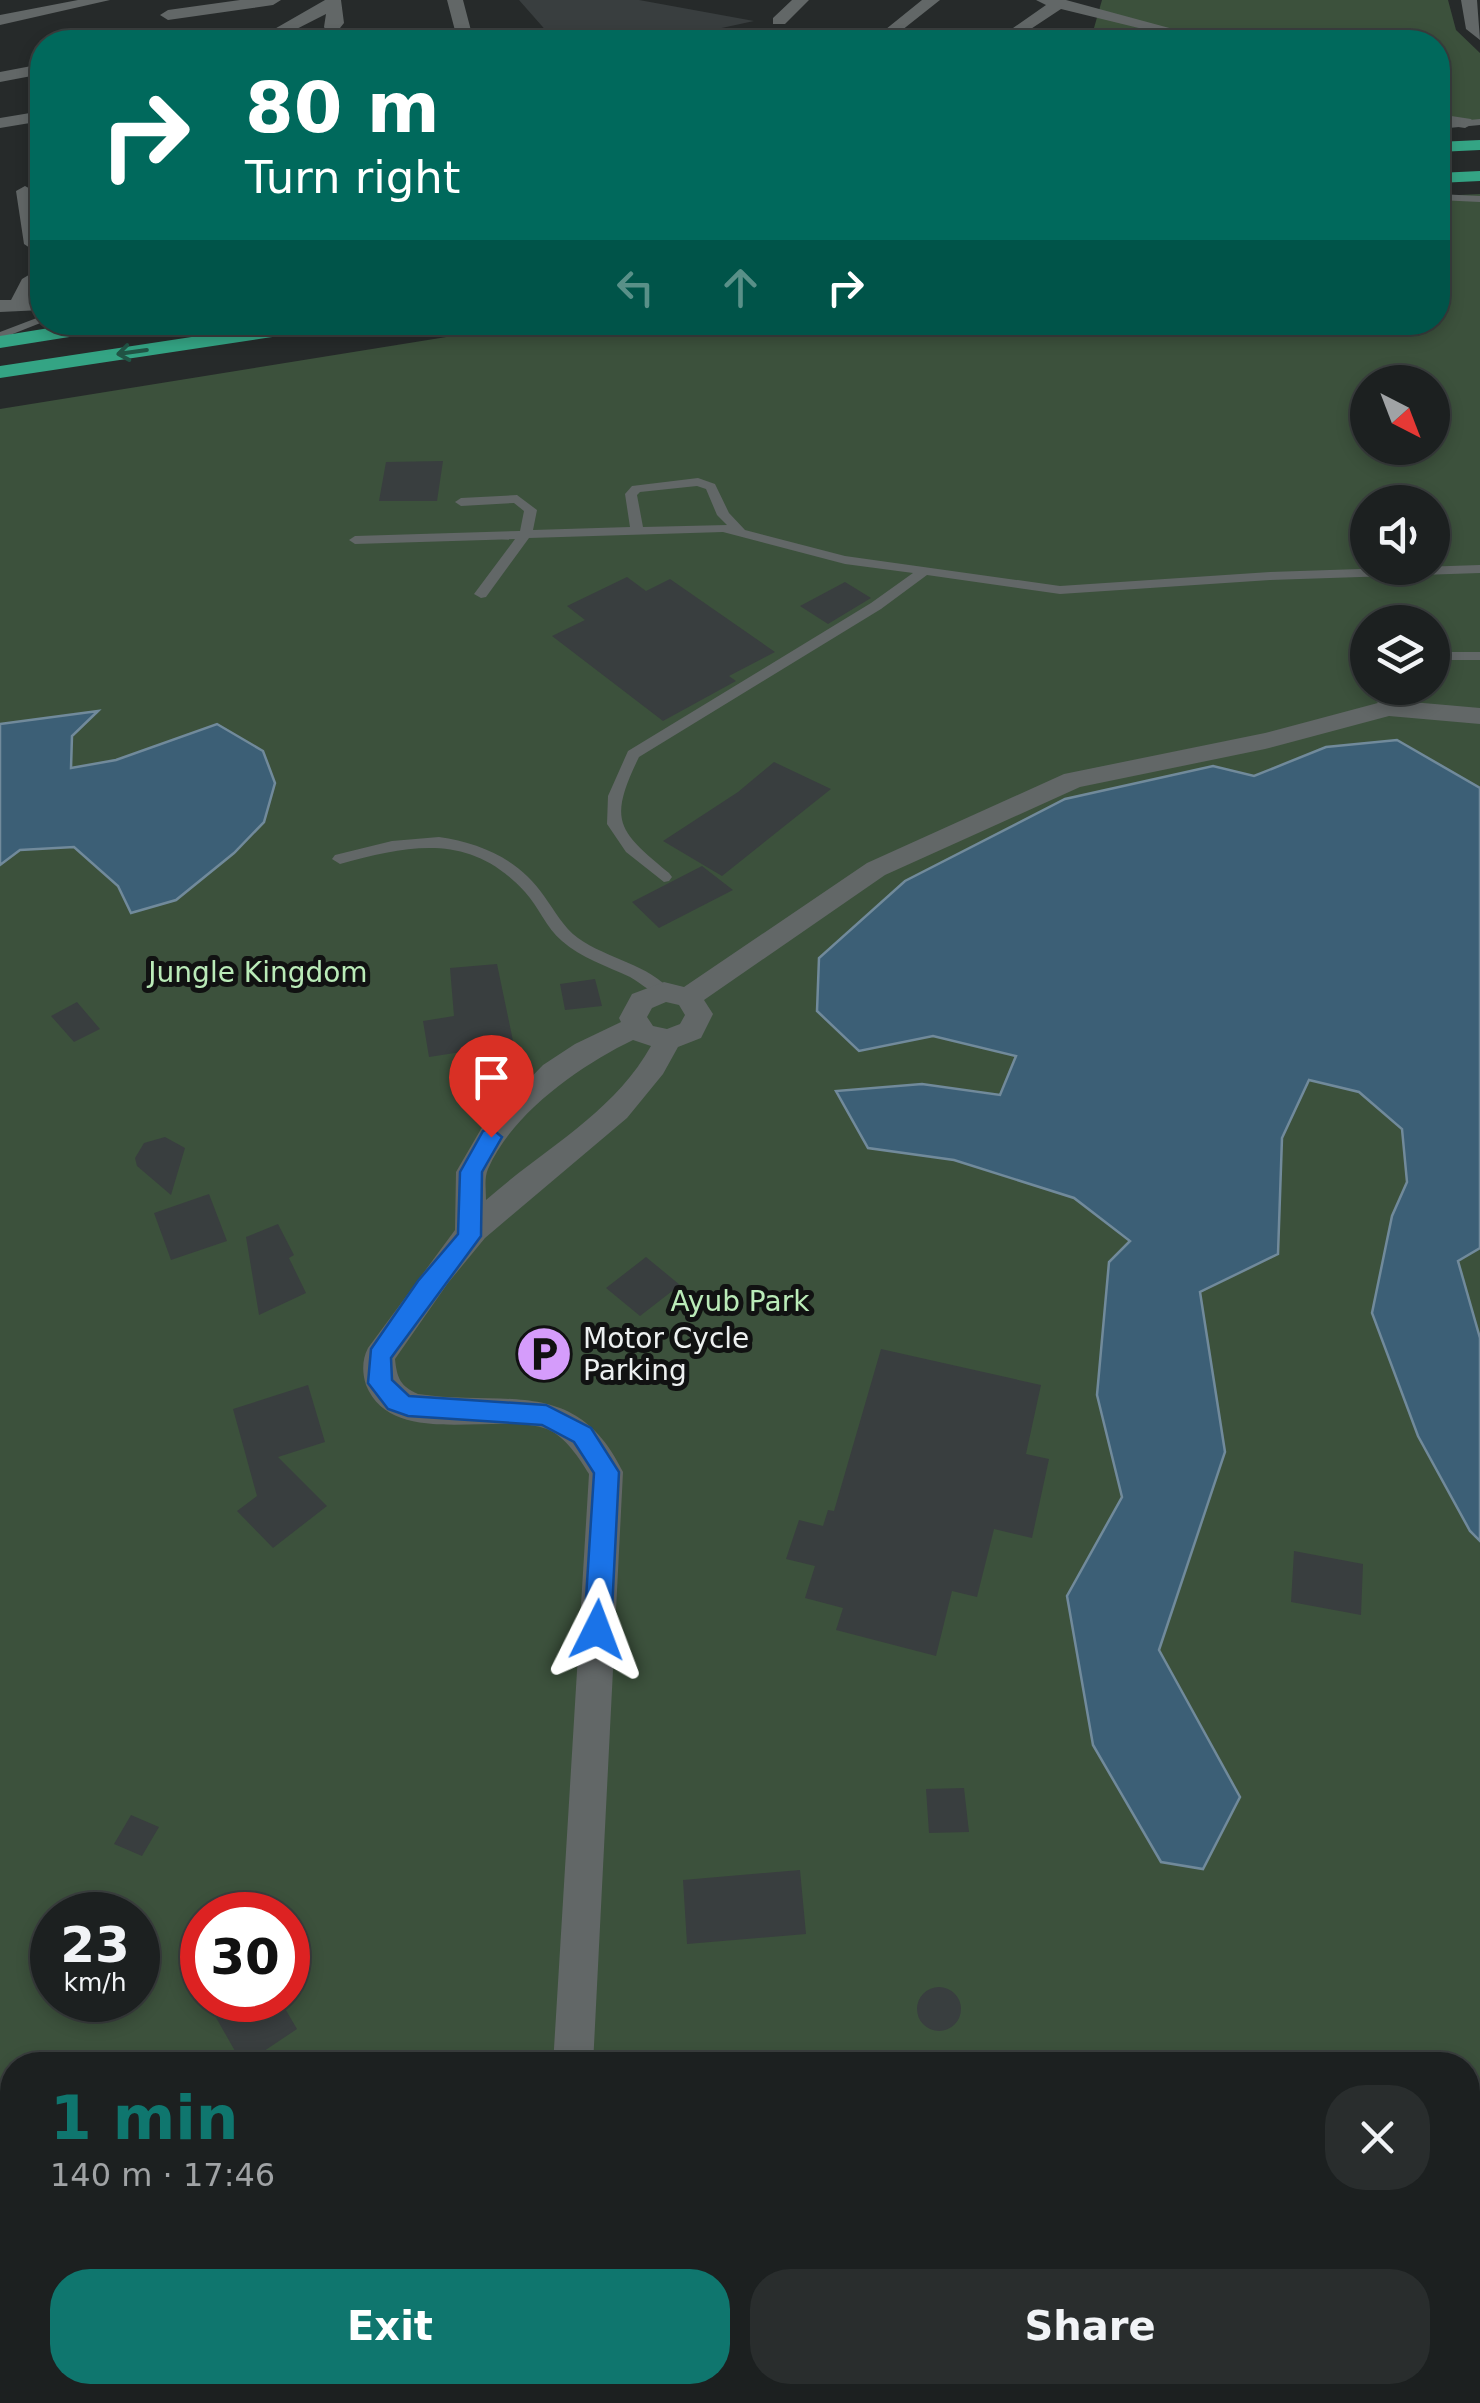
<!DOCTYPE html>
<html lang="en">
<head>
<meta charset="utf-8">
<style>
  body { margin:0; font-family:"DejaVu Sans",sans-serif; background:#292d2d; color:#f1f3f6; height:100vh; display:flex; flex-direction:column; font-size:38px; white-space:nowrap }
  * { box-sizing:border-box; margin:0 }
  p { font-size:32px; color:#a0a3a5 }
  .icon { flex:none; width:55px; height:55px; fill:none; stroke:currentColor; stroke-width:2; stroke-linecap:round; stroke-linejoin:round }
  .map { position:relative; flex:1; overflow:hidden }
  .sheet { position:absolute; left:0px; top:2052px; width:1480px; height:352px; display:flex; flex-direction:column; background:#1c2020; border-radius:40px 40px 0 0; box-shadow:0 5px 15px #0003,0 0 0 2px #3a3e3e }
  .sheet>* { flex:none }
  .top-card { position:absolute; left:30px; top:30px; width:1420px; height:305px; border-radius:40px; box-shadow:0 5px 15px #0003,0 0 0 2px #3a3e3e; background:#00695c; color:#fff; overflow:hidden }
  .needle { width:65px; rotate:138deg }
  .tools { position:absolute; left:1350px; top:365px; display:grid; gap:20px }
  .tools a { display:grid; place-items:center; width:100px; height:100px; border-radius:50%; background:#1c2020; box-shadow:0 5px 15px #0003,0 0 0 2px #3a3e3e; font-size:50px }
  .speed { position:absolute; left:30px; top:1892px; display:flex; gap:20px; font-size:50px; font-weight:700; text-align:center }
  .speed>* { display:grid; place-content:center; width:130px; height:130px; border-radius:50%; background:#1c2020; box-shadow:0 5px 15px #0003,0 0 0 2px #3a3e3e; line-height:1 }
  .speed small { font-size:25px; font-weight:400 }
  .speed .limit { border:15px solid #d22; background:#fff; color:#111 }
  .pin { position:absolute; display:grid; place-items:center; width:85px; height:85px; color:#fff; margin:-102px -42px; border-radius:50% 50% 50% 0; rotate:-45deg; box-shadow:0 0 10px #0007 }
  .pin .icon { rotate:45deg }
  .me { position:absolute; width:110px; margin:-55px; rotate:3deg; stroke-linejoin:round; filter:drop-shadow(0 0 8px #0008) }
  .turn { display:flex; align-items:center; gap:35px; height:210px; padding:0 50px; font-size:45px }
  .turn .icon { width:130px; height:130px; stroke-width:2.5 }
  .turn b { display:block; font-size:70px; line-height:85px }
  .lanes { display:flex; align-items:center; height:95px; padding:0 50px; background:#0003; justify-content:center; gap:50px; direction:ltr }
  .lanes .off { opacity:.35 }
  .round { display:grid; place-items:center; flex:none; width:105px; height:105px; border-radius:40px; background:#292d2d }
  .head { display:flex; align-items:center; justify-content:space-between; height:170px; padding:0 50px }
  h1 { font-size:60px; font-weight:700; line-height:75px; color:#0f766e }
  .primary-button { display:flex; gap:20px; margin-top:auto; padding:20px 50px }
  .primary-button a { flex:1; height:115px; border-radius:40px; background:#0f766e; color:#fff; font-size:40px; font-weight:700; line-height:115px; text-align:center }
  .primary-button a+a { background:#292d2d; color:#f1f3f6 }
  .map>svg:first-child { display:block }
  .green { fill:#3c513c; fill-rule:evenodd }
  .water { fill:#3c5f76; stroke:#718a9b; stroke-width:2.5 }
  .building { fill:#393e3f }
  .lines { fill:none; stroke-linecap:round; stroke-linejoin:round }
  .service { fill:#626767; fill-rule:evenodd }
  .minor { fill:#626767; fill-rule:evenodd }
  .tertiary { fill:#626767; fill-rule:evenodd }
  .trunk { fill:#34a484; fill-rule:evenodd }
  .oneway { stroke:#215445 }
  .route { fill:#1a73e8; stroke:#114b97; stroke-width:2.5 }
  .labels { text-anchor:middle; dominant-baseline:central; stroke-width:10; stroke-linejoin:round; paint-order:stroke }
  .park-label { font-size:28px; fill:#baebb8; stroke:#111212 }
  .poi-label { font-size:28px; fill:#edf0f0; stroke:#111212; text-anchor:start }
</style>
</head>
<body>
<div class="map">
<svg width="1480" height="2403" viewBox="0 0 1480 2403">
  <rect width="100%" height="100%" fill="#262a2a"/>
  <path class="green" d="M1102 0H1448L1456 30 1480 53V121L1438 125V42H1090Z
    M1480 194V2403H0V409L533 323 1438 322V196ZM1368 382H1432V448H1368ZM1368 502H1432V568H1368ZM1368 622H1432V688H1368ZM52 1915H138V2000H52ZM202 1915H288V2000H202ZM12 2065H1468V2392H12Z"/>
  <path class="water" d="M98 711 72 736 71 768 116 760 217 724 263 751 275 783 264 822 234 853 176 900 131 913 118 886 74 847 20 850 0 865V724Z
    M1397 740 1480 788V1248L1458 1261 1480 1338V1541L1470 1531 1418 1436 1372 1313 1392 1216 1407 1182 1402 1129 1359 1092 1309 1080 1282 1138 1278 1254 1200 1292 1225 1452 1159 1650 1240 1797 1203 1869 1161 1862 1093 1745 1067 1596 1122 1497 1097 1395 1109 1262 1130 1241 1074 1198 954 1160 868 1148 836 1091 922 1084 1000 1095 1016 1056 933 1036 859 1051 817 1011 819 958 905 881 1065 799 1213 766 1254 776 1326 747Z"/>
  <path class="building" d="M519 0H639L754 21 657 42H556Z
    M443 461 437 501H379L386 462Z
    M627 577 646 591 670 579 775 652 729 676 736 681 663 721 552 636 585 620 567 606Z
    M845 582 871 598 828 624 800 606Z
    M774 762 831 789 722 876 663 841 738 792Z
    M702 866 733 890 659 928 632 902Z
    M497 964 517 1060 490 1065 487 1048 429 1057 423 1021 454 1016 450 968Z
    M595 979 602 1006 565 1010 560 984Z
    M77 1002 100 1029 74 1042 51 1016Z
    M165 1137 185 1148 171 1195 137 1166 135 1158 144 1143Z
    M209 1194 227 1241 171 1260 154 1213Z
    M278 1224 294 1255 289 1258 306 1293 259 1315 246 1237Z
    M646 1257 680 1285 640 1316 606 1288Z
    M881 1349 1041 1385 1026 1454 1049 1459 1032 1538 994 1529 977 1597 952 1591 936 1656 836 1630 843 1608 805 1598 815 1566 786 1559 799 1520 823 1526 828 1510 834 1511Z
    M308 1385 325 1442 278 1457 327 1506 273 1548 237 1511 257 1496 233 1409Z
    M1294 1551 1363 1564 1361 1615 1291 1602Z
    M964 1788 969 1832 929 1833 926 1789Z
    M131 1815 159 1827 142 1856 114 1844Z
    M800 1870 806 1934 687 1944 683 1880Z
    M917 2009a22 22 0 1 1 44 0a22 22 0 1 1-44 0Z
    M206 2000H280L297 2029 243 2065Z"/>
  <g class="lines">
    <path class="service" d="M1480 119V125L1438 129V123Z
      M1438 194 1480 196V202L1438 200Z
      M42 316 43 322 0 339V332Z
      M698 478 715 484 729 513 745 530 845 556 1060 586 1270 572 1480 565V573L1270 580 1060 594 927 575 881 609 639 757C608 821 617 830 669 873L672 877 669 881 664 882 626 852 607 824 608 796 628 751 871 603 913 573 845 564 723 532 529 538 486 597 481 598 474 594 515 539 355 544 349 540 355 536 520 531 524 511 514 503 461 506 455 502 461 498 517 495 537 510 533 530 630 527 625 494 632 486ZM697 486 706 489 717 515 727 525 643 527 637 495 640 492Z
      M1432 652H1480V660H1432Z
      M1373 688H1387L1385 694 1396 708 1394 711H1384L1371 694Z
      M439 837C481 843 520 860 544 896 555 911 563 927 578 938 607 959 649 964 672 992L670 996C655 998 643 984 630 977 607 966 581 958 562 941 546 928 539 907 525 892 470 832 411 845 340 864L332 859 335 855 392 841Z
      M0 2275 9 2279 12 2286V2325L3 2321 0 2315Z
      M41 2392H68L73 2403H46Z"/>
    <path class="minor" d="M78 0H110L0 25V15Z
      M240 0H281L273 5 168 20 160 15 168 10Z
      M325 0H341L344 23 340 28 349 42H333L324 27 326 14 271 42H252Z
      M792 0H809L785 24H773V18Z
      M922 0H940L887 42H870Z
      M1036 0H1066L1221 42H1196L1061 9 1011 42H993L1046 5Z
      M729 37 737 42H719L721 39Z
      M42 64V74L0 82V72Z
      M42 111V121L0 128V118Z
      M1438 114 1471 119 1474 123 1465 128 1438 124Z
      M25 186 34 191 42 244 33 250 24 244 16 191Z
      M42 267V282L30 299 42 298V310L0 312V300H11L22 279Z
      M1389 700 1480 708V724L1389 716 1265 749 1080 787 885 875 704 1000 713 1014 701 1038 678 1047 663 1074 627 1118 485 1238 448 1283 395 1359C397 1378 400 1386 418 1394 504 1407 576 1375 623 1472L593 2065H553L589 1474C579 1458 566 1437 547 1429 498 1411 392 1450 366 1385 362 1373 362 1359 368 1348L455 1230 456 1172 481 1129 543 1065 575 1044 621 1022 619 1018 632 994 664 982 684 987 867 863 1064 774 1265 733ZM666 1002 679 1005 685 1015 680 1024 667 1029 653 1026 647 1017 652 1008ZM633 1040 651 1046C613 1114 542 1150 486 1200 486 1189 484 1178 488 1169 512 1113 581 1065 633 1040Z
      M533 2392H577V2403H533Z"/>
    <path class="tertiary" d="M447 0H463L474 42H458Z
      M1461 0H1477L1480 40 1466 29Z"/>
    <path class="trunk" d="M1480 140V150L1438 152V142Z
      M1480 171V181L1438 183V173Z
      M86 322H135L126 328 0 348V336Z
      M290 322H341L332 328 0 378V366Z"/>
  </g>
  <defs><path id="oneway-shaft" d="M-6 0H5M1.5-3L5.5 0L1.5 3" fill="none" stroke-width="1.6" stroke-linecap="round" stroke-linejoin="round" transform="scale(2.5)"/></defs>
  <use class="oneway" href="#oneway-shaft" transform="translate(132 352) rotate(172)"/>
  <path class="route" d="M491 1128 502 1137 482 1172 481 1236 391 1358 392 1380 409 1396 546 1405 591 1428 619 1472 611 1630 607 1638 597 1642 588 1638 584 1630 594 1473 574 1442 542 1425 408 1416 388 1409 368 1383 371 1349 418 1281 458 1234 460 1172 483 1131Z"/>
  <defs>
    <g id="parking-disc" transform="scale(2.875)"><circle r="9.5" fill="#d59cfb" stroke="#111212"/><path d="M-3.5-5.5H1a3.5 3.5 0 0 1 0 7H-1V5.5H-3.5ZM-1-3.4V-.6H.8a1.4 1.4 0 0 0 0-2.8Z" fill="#111"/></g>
  </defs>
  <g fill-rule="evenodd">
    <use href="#parking-disc" x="544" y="1354"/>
  </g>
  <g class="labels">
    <g class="park-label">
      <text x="258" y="972">Jungle Kingdom</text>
      <text x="740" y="1301">Ayub Park</text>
    </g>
    <g class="poi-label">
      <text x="583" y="1338">Motor Cycle<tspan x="583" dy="32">Parking</tspan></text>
    </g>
  </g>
</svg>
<div class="tools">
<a><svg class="needle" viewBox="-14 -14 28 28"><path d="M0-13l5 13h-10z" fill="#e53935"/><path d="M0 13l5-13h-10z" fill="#a0a3a5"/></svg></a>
<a><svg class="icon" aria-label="sound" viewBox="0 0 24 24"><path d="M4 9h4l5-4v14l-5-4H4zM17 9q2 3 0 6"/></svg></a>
<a><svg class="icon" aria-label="layers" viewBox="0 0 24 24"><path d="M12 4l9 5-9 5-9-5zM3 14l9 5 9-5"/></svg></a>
</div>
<div class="speed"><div>23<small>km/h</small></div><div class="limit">30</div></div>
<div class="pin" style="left:491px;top:1137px;background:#d93025"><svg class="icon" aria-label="arrive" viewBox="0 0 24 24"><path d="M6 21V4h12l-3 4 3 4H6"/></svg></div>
<svg class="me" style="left:597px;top:1630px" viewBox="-20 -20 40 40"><path d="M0-17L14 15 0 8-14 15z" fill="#1a73e8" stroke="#fff" stroke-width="4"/></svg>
<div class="top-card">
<div class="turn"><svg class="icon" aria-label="right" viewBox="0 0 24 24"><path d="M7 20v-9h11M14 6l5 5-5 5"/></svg><div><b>80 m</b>Turn right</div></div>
<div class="lanes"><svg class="icon off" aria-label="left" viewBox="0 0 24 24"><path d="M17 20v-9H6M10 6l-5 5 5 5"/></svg><svg class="icon off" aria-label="ahead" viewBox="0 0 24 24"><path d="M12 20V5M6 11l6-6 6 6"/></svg><svg class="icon" aria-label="right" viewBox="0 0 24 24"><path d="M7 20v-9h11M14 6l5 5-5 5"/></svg></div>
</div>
<section class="sheet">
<div class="head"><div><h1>1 min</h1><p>140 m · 17:46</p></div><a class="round"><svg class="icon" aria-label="close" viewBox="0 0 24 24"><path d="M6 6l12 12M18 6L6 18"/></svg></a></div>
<div class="primary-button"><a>Exit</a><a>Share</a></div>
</section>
</div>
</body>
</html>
